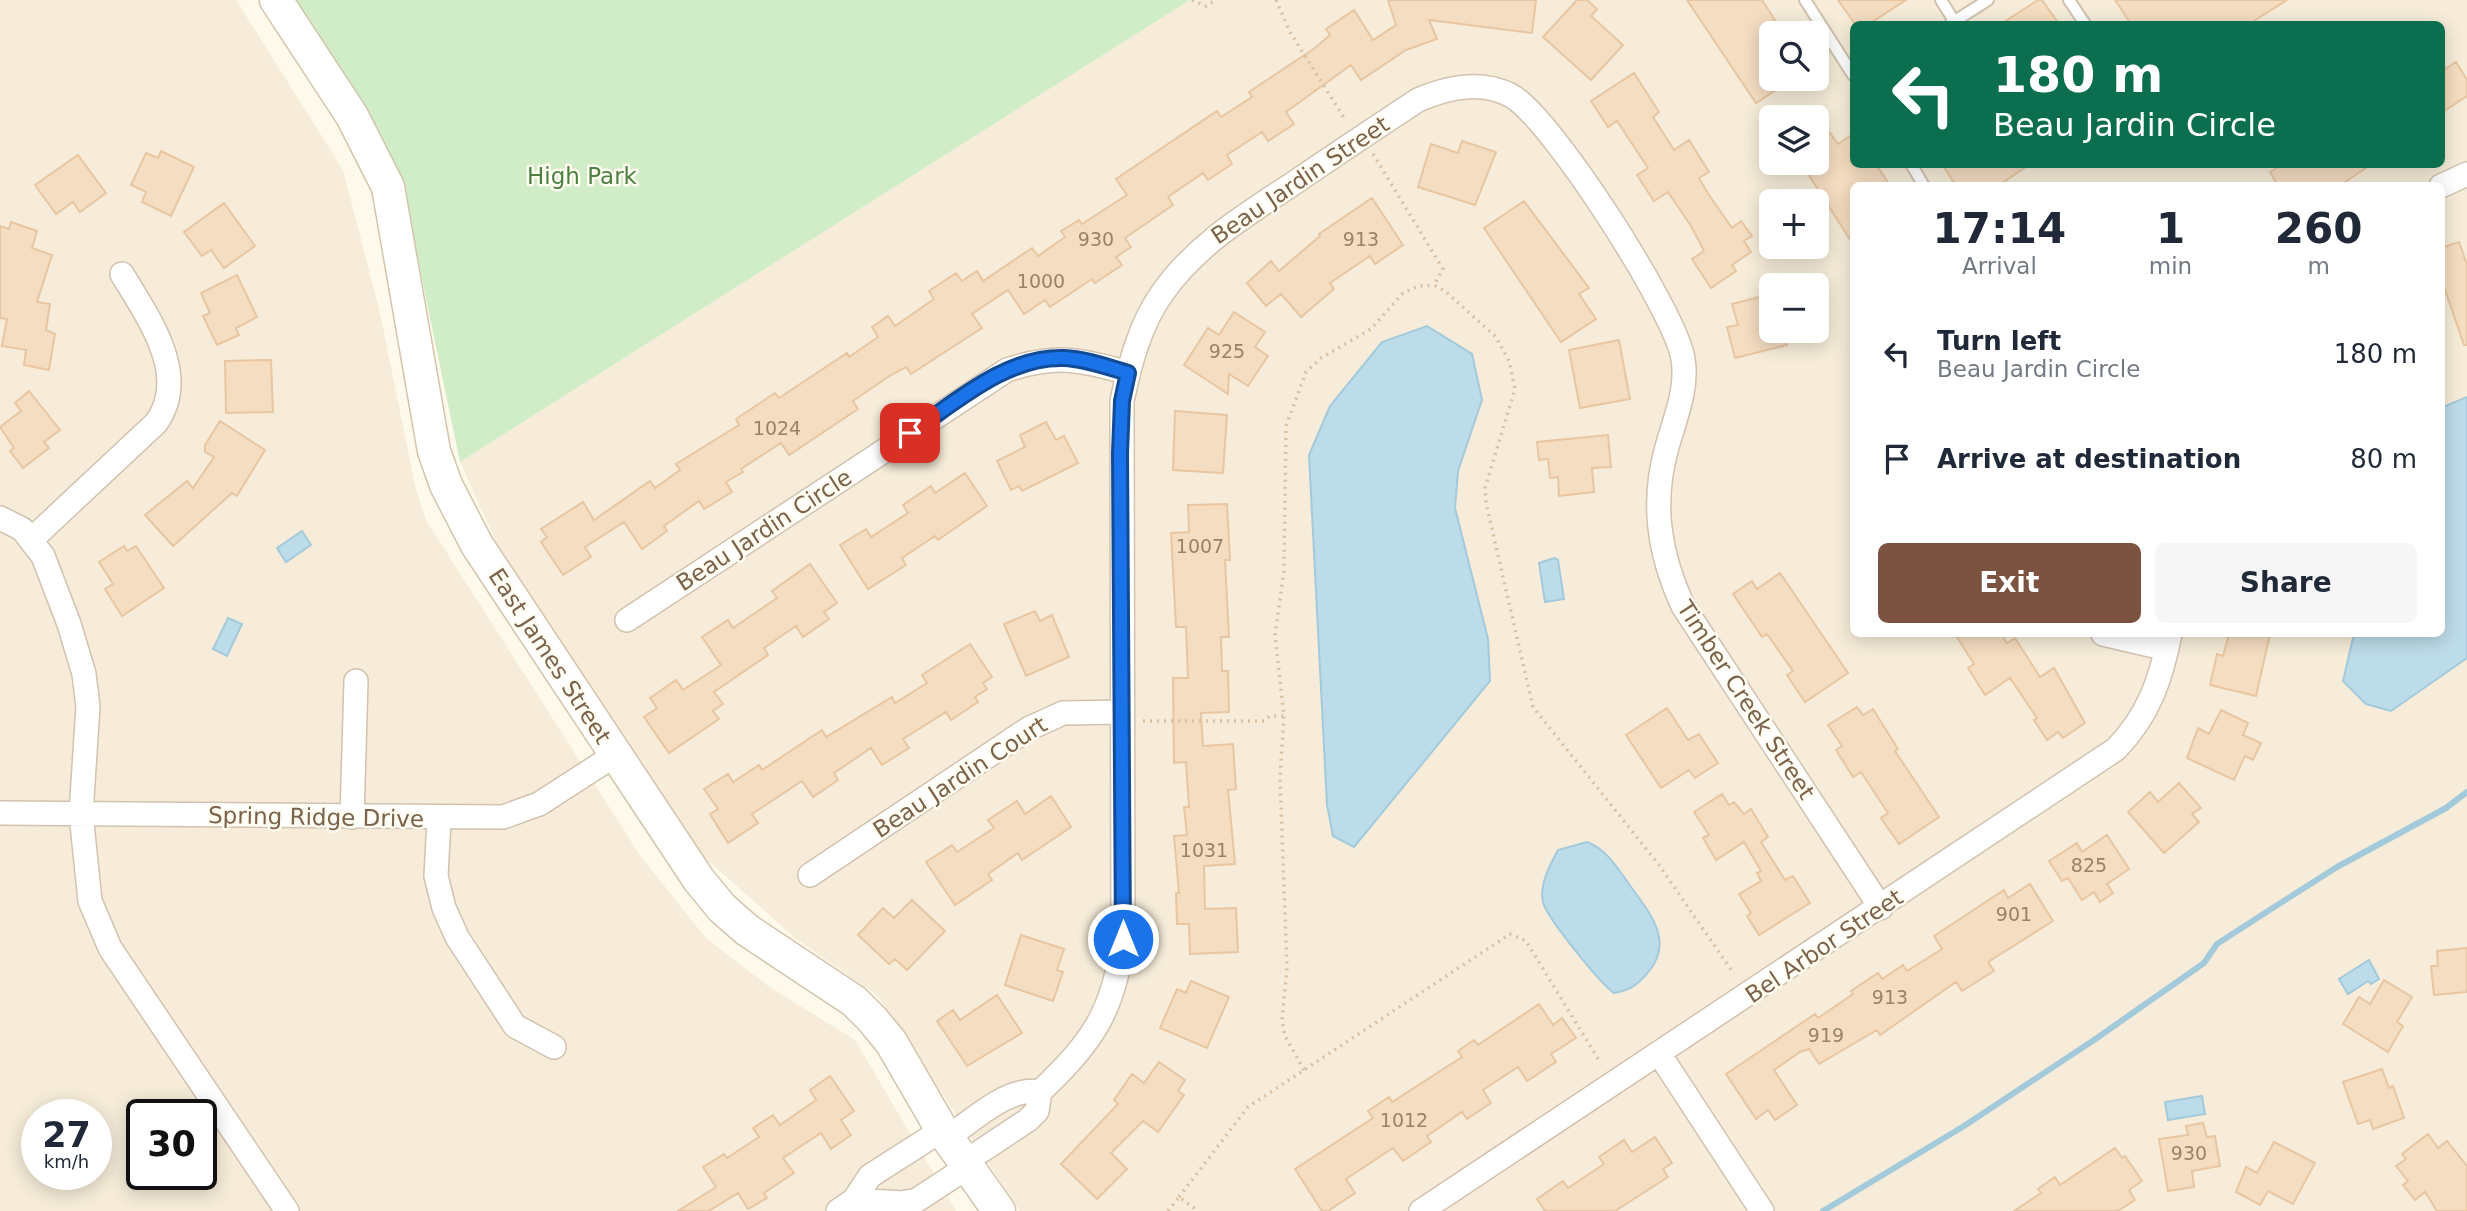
<!DOCTYPE html>
<html lang="en">
<head>
<meta charset="utf-8">
<style>
  body { margin:0; font-family:"DejaVu Sans",sans-serif; background:#f6f6f7; color:#1f2937; height:100vh; display:flex; flex-direction:column; font-size:26px; white-space:nowrap }
  * { box-sizing:border-box; margin:0 }
  p { font-size:23px; color:#747a83 }
  .icon { flex:none; width:38px; height:38px; fill:none; stroke:currentColor; stroke-width:2; stroke-linecap:round; stroke-linejoin:round }
  .map { position:relative; flex:1; overflow:hidden }
  .drawer { position:absolute; left:1850px; top:182px; width:595px; height:455px; display:flex; flex-direction:column; background:#fff; border-radius:10px; box-shadow:0 4px 18px #0003 }
  .drawer>* { flex:none }
  .guide { position:absolute; left:1850px; top:21px; width:595px; height:147px; border-radius:10px; box-shadow:0 4px 18px #0003; background:#0b6e4f; color:#fff; overflow:hidden }
  .buttons { position:absolute; left:1759px; top:21px; display:grid; gap:14px }
  .buttons a { display:grid; place-items:center; width:70px; height:70px; border-radius:10px; background:#fff; box-shadow:0 4px 18px #0003; font-size:35px }
  .speed { position:absolute; left:21px; top:1099px; display:flex; gap:14px; font-size:35px; font-weight:700; text-align:center }
  .speed>* { display:grid; place-content:center; width:91px; height:91px; border-radius:50%; background:#fff; box-shadow:0 4px 18px #0003; line-height:1 }
  .speed small { font-size:18px; font-weight:400 }
  .speed .limit { border:4px solid #111; border-radius:10px; background:#fff; color:#111 }
  .pin { position:absolute; display:grid; place-items:center; width:60px; height:60px; color:#fff; margin:-30px; border-radius:14px; box-shadow:0 4px 10px #0006 }
  .me { position:absolute; width:77px; margin:-38px; rotate:0deg; stroke-linejoin:round; filter:drop-shadow(0 0 5px #0008) }
  .turn { display:flex; align-items:center; gap:24px; height:147px; padding:0 28px; font-size:32px }
  .turn .icon { width:91px; height:91px; stroke-width:2.5 }
  .turn b { display:block; font-size:49px; line-height:60px }
  .eta { display:flex; justify-content:space-evenly; align-items:center; height:119px; text-align:center }
  .eta b { font-size:42px; font-weight:700; line-height:49px }
  .cta { display:flex; gap:14px; margin-top:auto; padding:14px 28px }
  .cta a { flex:1; height:80px; border-radius:10px; background:#7b5340; color:#fff; font-size:28px; font-weight:700; line-height:80px; text-align:center }
  .cta a+a { background:#f6f6f7; color:#1f2937 }
  ul { padding:0; list-style:none }
  li { display:flex; align-items:center; gap:21px; height:105px; padding:0 28px }
  li div { flex:1 }
  li b { display:block; font-size:26px }
  li em { font-style:normal }
  .map>svg:first-child { display:block }
  .residential { fill:#f6ecd9; fill-rule:evenodd }
  .green { fill:#d1edc7 }
  .water { fill:#bddce9; stroke:#a3cadb; stroke-width:2 }
  .lines { fill:none; stroke-linecap:round; stroke-linejoin:round }
  .stream { stroke:#a3cadb; stroke-width:6 }
  .building { fill:#f4ddc1; stroke:#e8c6a1; stroke-width:2 }
  .lane-casing { stroke:#d2c2af; stroke-width:14 }
  .street-casing { stroke:#d2c2af; stroke-width:26 }
  .secondary-casing { stroke:#d5c4ac; stroke-width:35 }
  .path { stroke:#dac0a3; stroke-width:3.5; stroke-dasharray:2 5; stroke-linecap:butt }
  .lane { stroke:#fff; stroke-width:10 }
  .street { stroke:#fff; stroke-width:23 }
  .secondary { stroke:#fff; stroke-width:32 }
  .route-casing { stroke:#114b97; stroke-width:18 }
  .route { stroke:#1a73e8; stroke-width:12 }
  .labels { text-anchor:middle; dominant-baseline:central; stroke-width:5; stroke-linejoin:round; paint-order:stroke }
  .number-label { font-size:19px; fill:#998268 }
  .park-label { font-size:23px; fill:#4c8142; stroke:#fffcf2 }
  .street-label { font-size:23px; fill:#7b634b; stroke:#fffcf2 }
</style>
</head>
<body>
<div class="map">
<svg width="2467" height="1211" viewBox="0 0 2467 1211">
  <rect width="100%" height="100%" fill="#fdf9eb"/>
  <path class="residential" d="M0 0H236L343 170 380 313 415 486 426 520 639 854 705 937 768 986 855 1040 956 1211H0ZM37 1115H96V1174H37ZM142 1115H201V1174H142Z
    M1190 0H2467V1211H1020L877 995 795 938 702 855 508 568 460 462ZM1853 24H2441V164H1853ZM1771 33H1816V79H1771ZM1771 117H1816V163H1771ZM1853 186H2441V634H1853ZM1771 201H1816V247H1771ZM1771 285H1816V331H1771Z"/>
  <path class="green" d="M294 0H1190L460 462 403 188 381 134Z"/>
  <path class="water" d="M1427 326 1472 354 1482 400 1458 471 1455 508 1488 639 1490 681 1354 847 1333 836 1327 805 1309 455 1330 406 1382 342Z
    M2467 397V658L2391 711 2366 704 2343 681 2354 634H2441V408Z
    M302 531 311 545 286 562 277 548Z
    M1554 558 1558 560 1564 599 1545 602 1539 563Z
    M228 618 242 624 227 656 213 649Z
    M1587 842C1607 850 1616 866 1629 884 1648 911 1674 939 1650 970 1639 984 1631 990 1614 993 1600 983 1546 917 1543 902 1539 885 1550 865 1558 850Z
    M2369 960 2379 979 2371 984 2368 981 2348 994 2339 979Z
    M2202 1096 2205 1114 2168 1120 2165 1102Z"/>
  <g class="lines">
    <path class="stream" d="M1823 1211 1964 1126 2094 1040 2204 963 2217 944 2268 911 2337 867 2446 808 2467 792"/>
  </g>
  <path class="building" d="M1388 0H1536L1532 33 1429 20 1437 39 1406 50 1361 80 1351 65 1286 112 1294 124 1268 141 1262 132 1227 155 1232 164 1208 180 1203 173 1168 197 1173 205 1125 238 1131 247 1116 257 1122 265 1095 283 1092 279 1050 307 1045 300 1024 314 1008 290 972 314 982 328 911 374 906 367 891 375 853 401 858 409 789 455 781 443 741 469 743 472 726 482 732 492 704 509 699 501 664 526 667 531 642 549 624 522 585 547 591 557 563 575 541 542 547 537 541 529 583 502 594 520 650 481 655 488 680 470 676 464 739 425 736 419 775 393 779 398 847 353 849 357 878 337 872 327 888 316 895 326 934 299 929 291 956 273 962 281 977 271 983 281 1032 248 1038 256 1065 237 1061 231 1079 220 1082 224 1127 195 1116 179 1217 111 1221 117 1252 97 1249 92 1315 48 1330 35 1326 29 1354 10 1373 40 1396 25Z
    M1577 0H1587L1597 9 1591 16 1623 45 1591 80 1543 37Z
    M1687 0H1762L1780 28 1771 33V79H1793L1756 103Z
    M1838 0H1906L1869 24H1855Z
    M2038 0H2042L2059 24H2001Z
    M2115 0H2287L2249 24H2131Z
    M2456 62 2467 80V96L2441 113V72Z
    M1634 73 1659 112 1653 117 1674 150 1689 140 1709 172 1699 178 1709 195 1732 228 1741 221 1752 236 1744 241 1751 252 1732 265 1736 271 1711 288 1692 259 1704 251 1691 226 1668 192 1654 201 1637 175 1648 168 1617 121 1608 127 1591 101Z
    M1830 133 1838 144 1853 134V164H1876L1890 186H1853V244L1801 163H1816V142Z
    M1462 141 1496 152 1475 205 1418 187 1431 144 1458 153Z
    M161 151 194 167 171 216 142 202 146 192 131 185 146 153 158 158Z
    M78 155 106 193 80 212 73 202 56 214 35 185Z
    M1942 164H2030L1998 186H1956Z
    M2283 164H2372L2339 186H2278L2270 172Z
    M1372 198 1403 245 1375 264 1370 256 1330 283 1334 289 1301 317 1281 294 1266 306 1247 283 1271 261 1279 271 1320 236 1319 234Z
    M1524 201 1589 288 1579 294 1596 319 1561 342 1484 228Z
    M224 203 255 246 224 268 211 250 202 256 184 232Z
    M11 222 37 231 32 248 52 255 37 302 50 304 46 330 55 334 49 370 24 365 26 350 2 346 7 319 0 318V226L9 229Z
    M2459 242 2467 265V345H2464L2441 278V248Z
    M237 275 257 317 236 328 239 335 217 345 203 316 210 313 201 293Z
    M1771 294V331H1784L1787 345 1735 358 1727 327 1738 325 1732 304Z
    M1234 312 1265 332 1255 347 1268 356 1248 386 1229 374 1228 394 1184 365 1208 328 1219 335Z
    M1619 340 1630 399 1580 408 1569 350Z
    M271 360 273 412 226 413 225 361Z
    M29 391 60 430 44 442 49 448 23 468 10 451 14 448 0 427 21 411 15 403Z
    M1175 411 1227 415 1223 473 1173 470Z
    M220 421 265 450 237 496 232 493 173 546 145 515 187 481 193 488 214 457 205 452V445Z
    M1046 422 1056 440 1064 436 1078 463 1022 491 1019 486 1011 490 997 461 1025 447 1020 435Z
    M1608 435 1611 467 1592 468 1594 492 1559 496 1558 477 1550 478 1548 459 1539 460 1537 442Z
    M965 473 987 506 938 540 935 536 902 558 906 565 868 589 840 545 866 529 871 537 908 513 903 505 931 486 935 493Z
    M1227 504 1230 560H1225L1229 637H1221L1222 671H1228L1229 712 1201 713 1203 746 1233 744 1236 789 1228 790 1235 864 1204 866 1205 909 1236 908 1238 952 1190 954 1189 924H1177L1176 893H1179L1174 836 1187 835 1184 807H1189L1186 762 1174 763 1173 678H1188L1186 627H1176L1171 533 1189 532 1188 505Z
    M124 546 127 551 136 546 164 588 122 616 105 589 113 584 99 562Z
    M810 564 837 603 824 612 829 619 803 637 796 626 764 648 768 655 714 692 723 704 713 711 719 719 669 753 644 717 657 708 650 698 676 680 683 690 721 665 702 637 728 620 733 628 777 598 772 591Z
    M1780 573 1848 673 1805 702 1787 675 1793 671 1767 634 1762 637 1733 594 1752 581 1757 589Z
    M1035 611 1040 621 1052 615 1069 657 1026 676 1004 624Z
    M1955 634H2001L2007 643 2015 638 2040 677 2054 668 2085 723 2063 738 2058 732 2047 740 2034 720 2037 718 2010 678 1985 695 1968 668 1974 664Z
    M2229 634H2270L2256 696 2210 685 2217 654 2223 656Z
    M970 644 992 677 983 683 987 689 975 697 978 702 951 720 946 712 903 739 909 748 882 765 871 748 834 773 838 780 813 797 802 781 752 814 758 823 728 843 710 814 718 809 704 789 728 774 733 782 759 765 762 770 822 730 826 737 892 697 895 703 927 683 922 675Z
    M1857 707 1863 715 1873 709 1898 749 1895 751 1939 817 1899 844 1881 818 1888 813 1861 772 1853 777 1836 750 1842 746 1828 725Z
    M1667 708 1688 740 1699 734 1718 763 1695 778 1689 770 1661 788 1626 735Z
    M2221 710 2248 723 2243 735 2261 743 2253 760 2245 756 2234 780 2187 758 2198 728 2209 734Z
    M2179 783 2201 808 2192 814 2199 822 2164 853 2128 812 2150 792 2158 802Z
    M1722 794 1729 805 1734 802 1744 814 1751 809 1768 837 1761 842 1785 880 1793 876 1810 903 1759 935 1747 916 1751 913 1739 894 1761 881 1757 873 1761 871 1744 842 1716 860 1703 838 1709 835 1694 812Z
    M1051 796 1071 827 1022 860 1018 853 988 874 992 880 955 905 926 862 952 845 957 852 994 828 988 820 1017 801 1025 814Z
    M2107 835 2129 869 2107 884 2113 893 2100 902 2094 892 2082 900 2068 878 2062 881 2049 861 2077 843 2082 852Z
    M2030 884 2053 921 1988 962 1994 971 1962 991 1956 982 1880 1035 1877 1030 1819 1064 1809 1049 1800 1052 1774 1070 1797 1105 1775 1120 1768 1110 1756 1119 1726 1074 1815 1014 1818 1018 1853 994 1851 991 1878 973 1882 979 1903 965 1907 971 1942 949 1934 936 2004 890 2008 898Z
    M912 900 945 931 907 970 895 959 889 964 858 935 883 908 894 918Z
    M1021 935 1064 949 1057 970 1063 972 1053 1001 1005 985Z
    M2467 948V992L2434 995 2431 966H2438L2437 951Z
    M2384 980 2412 997 2397 1022 2403 1026 2388 1052 2343 1024 2359 997 2370 1004Z
    M1191 981 1229 997 1207 1048 1160 1028 1177 989 1186 993Z
    M997 995 1022 1033 967 1066 937 1021 953 1010 960 1020Z
    M1539 1004 1553 1025 1562 1018 1576 1038 1551 1054 1556 1062 1527 1081 1518 1067 1483 1090 1491 1103 1467 1119 1462 1112 1427 1136 1431 1142 1403 1161 1393 1148 1346 1179 1355 1193 1328 1211H1322L1295 1169 1373 1118 1368 1111 1389 1097 1392 1102 1462 1057 1458 1051 1474 1040 1478 1045Z
    M1159 1062 1185 1080 1178 1091 1184 1095 1158 1132 1143 1121 1111 1153 1127 1169 1097 1199 1061 1164 1118 1104 1114 1100 1132 1074 1144 1083Z
    M2382 1069 2389 1088 2393 1086 2404 1118 2373 1129 2370 1120 2358 1124 2343 1082Z
    M830 1076 854 1111 841 1120 851 1135 831 1149 821 1133 783 1158 794 1173 764 1193 767 1198 748 1209 738 1193 709 1211H678L716 1187 703 1167 724 1154 727 1158 759 1137 753 1128 773 1115 780 1125 816 1100 810 1090Z
    M2203 1123 2207 1137 2215 1136 2220 1166 2192 1171 2194 1187 2168 1191 2159 1139 2188 1135 2186 1126Z
    M2428 1134 2438 1148 2447 1141 2467 1166V1211H2437L2425 1192 2415 1200 2403 1185 2408 1181 2396 1166 2406 1159 2402 1154Z
    M1655 1137 1672 1163 1663 1169 1668 1177 1615 1211H1545L1537 1199 1563 1181 1568 1188 1604 1164 1599 1157 1624 1140 1632 1152Z
    M2274 1142 2315 1163 2293 1204 2268 1191 2260 1205 2236 1192 2246 1167 2257 1173Z
    M2115 1148 2122 1158 2125 1156 2142 1181 2129 1190 2135 1200 2118 1211H2014L2041 1193 2038 1189 2055 1177 2060 1185Z"/>
  <g class="lines">
    <g class="lane-casing">
      <path id="lane" d="M1805 0 1853 75
        M1941 0 1956 24
        M2069 0 2085 24
        M1950 24 1988 0
        M1911 164 1924 186"/>
    </g>
    <g class="street-casing">
      <path id="street" d="M2441 186 2467 174
        M0 518 22 529 43 556 69 624 84 674 88 706 81 814 90 901 110 948 287 1211
        M31 540 156 423C191 375 147 316 122 274
        M627 620 1007 370C1055 354 1080 359 1128 373
        M2103 634 2167 649
        M0 813 503 817 539 804 615 755
        M352 817 356 681
        M439 819 436 876 444 908 457 937 515 1026 554 1047
        M810 875 1028 729 1063 713 1122 712
        M1660 1055 1762 1211
        M1040 1092C1092 1042 1114 1012 1123 939L1122 401C1130 363 1140 324 1163 292 1197 244 1246 215 1294 183 1335 155 1377 127 1418 100 1448 87 1480 80 1510 95 1550 115 1677 314 1683 359 1688 389 1675 418 1667 447 1651 503 1659 554 1683 606L1881 908
        M948 1137C974 1120 1008 1086 1040 1092
        M966 1161 1028 1120 1037 1111 1040 1092
        M854 1200 902 1203 917 1200 969 1166
        M838 1211 854 1200 870 1176 942 1130
        M1421 1211 2116 749C2149 715 2161 679 2170 634"/>
    </g>
    <g class="secondary-casing">
      <path id="secondary" d="M276 0 352 116 388 187 434 451 446 485 477 545 699 880 722 908 747 930 854 1001 872 1019 891 1042 942 1130 999 1211"/>
    </g>
    <path class="path" d="M1192 0 1206 6 1216 0
      M1276 0 1290 32 1346 121
      M1373 154 1443 269 1434 285 1445 291 1496 337 1509 361 1515 389 1485 488 1486 503 1533 707 1659 865 1734 974
      M1143 721H1264L1270 716H1284
      M1304 1070 1285 1036 1282 1020 1287 968 1280 778 1284 717 1275 635 1284 570 1286 426 1306 372 1321 358 1371 329 1403 293 1418 286 1434 285
      M1179 1197 1248 1107 1510 934 1526 941 1600 1062
      M1168 1211 1179 1197 1198 1211"/>
    <use href="#lane" class="lane"/>
    <use href="#street" class="street"/>
    <use href="#secondary" class="secondary"/>
  </g>
  <g class="lines">
    <g class="route-casing">
      <path id="route" d="M910 433C955 403 1006 356 1064 358 1086 359 1107 367 1128 373L1122 401 1120 453 1123 939"/>
    </g>
    <use href="#route" class="route"/>
  </g>
  <g class="labels">
    <g class="number-label">
      <text x="1096" y="239">930</text>
      <text x="1361" y="239">913</text>
      <text x="1041" y="281">1000</text>
      <text x="1227" y="351">925</text>
      <text x="777" y="428">1024</text>
      <text x="1200" y="546">1007</text>
      <text x="1204" y="850">1031</text>
      <text x="2089" y="865">825</text>
      <text x="2014" y="914">901</text>
      <text x="1890" y="997">913</text>
      <text x="1826" y="1035">919</text>
      <text x="1404" y="1120">1012</text>
      <text x="2189" y="1153">930</text>
    </g>
    <g class="park-label">
      <text x="582" y="176">High Park</text>
    </g>
    <g class="street-label">
      <text transform="translate(1300 180) rotate(-34)">Beau Jardin Street</text>
      <text transform="translate(764 530) rotate(-33)">Beau Jardin Circle</text>
      <text transform="translate(550 656) rotate(57)">East James Street</text>
      <text transform="translate(1746 700) rotate(57)">Timber Creek Street</text>
      <text transform="translate(960 777) rotate(-33)">Beau Jardin Court</text>
      <text transform="translate(316 817) rotate(1)">Spring Ridge Drive</text>
      <text transform="translate(1824 946) rotate(-34)">Bel Arbor Street</text>
    </g>
  </g>
</svg>
<div class="buttons">
<a><svg class="icon" aria-label="search" viewBox="0 0 24 24"><circle cx="10" cy="10" r="6"/><path d="M15 15l6 6"/></svg></a>
<a><svg class="icon" aria-label="layers" viewBox="0 0 24 24"><path d="M12 4l9 5-9 5-9-5zM3 14l9 5 9-5"/></svg></a>
<a>+</a>
<a>−</a>
</div>
<div class="speed"><div>27<small>km/h</small></div><div class="limit">30</div></div>
<div class="pin" style="left:910px;top:433px;background:#d93025"><svg class="icon" aria-label="arrive" viewBox="0 0 24 24"><path d="M6 21V4h12l-3 4 3 4H6"/></svg></div>
<svg class="me" style="left:1123px;top:939px" viewBox="-20 -20 40 40"><circle r="17" fill="#1a73e8" stroke="#fff" stroke-width="3"/><path d="M0-11L8 9 0 5-8 9z" fill="#fff"/></svg>
<div class="guide">
<div class="turn"><svg class="icon" aria-label="left" viewBox="0 0 24 24"><path d="M17 20v-9H6M10 6l-5 5 5 5"/></svg><div><b>180 m</b>Beau Jardin Circle</div></div>
</div>
<section class="drawer">
<div class="eta">
<div><b>17:14</b><p>Arrival</p></div>
<div><b>1</b><p>min</p></div>
<div><b>260</b><p>m</p></div>
</div>
<ul>
<li><svg class="icon" aria-label="left" viewBox="0 0 24 24"><path d="M17 20v-9H6M10 6l-5 5 5 5"/></svg><div><b>Turn left</b><p>Beau Jardin Circle</p></div><em>180 m</em></li>
<li><svg class="icon" aria-label="arrive" viewBox="0 0 24 24"><path d="M6 21V4h12l-3 4 3 4H6"/></svg><div><b>Arrive at destination</b></div><em>80 m</em></li>
</ul>
<div class="cta"><a>Exit</a><a>Share</a></div>
</section>
</div>
</body>
</html>
